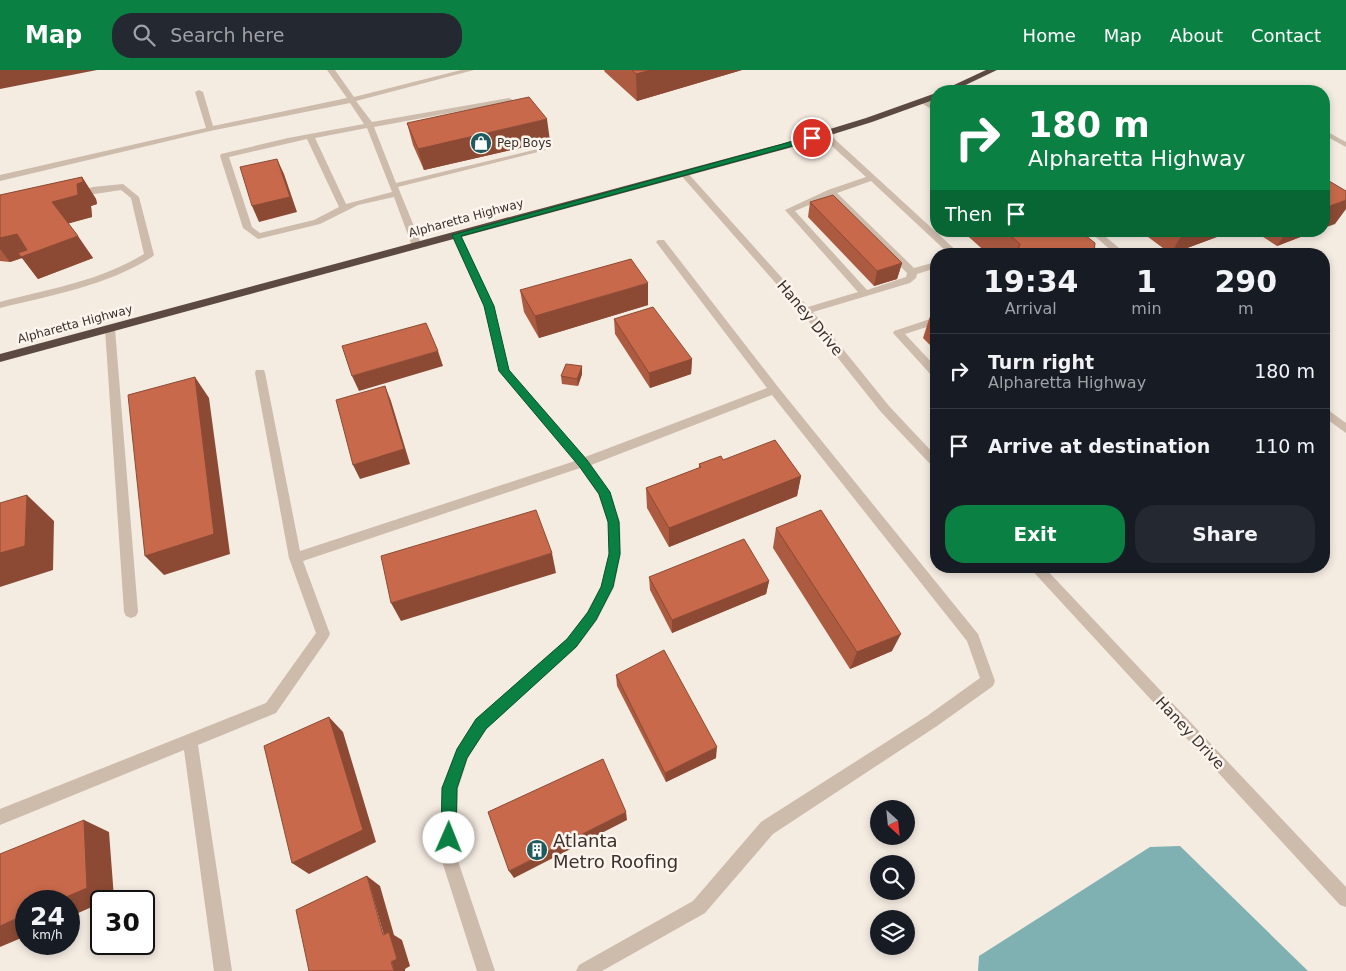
<!DOCTYPE html>
<html lang="en">
<head>
<meta charset="utf-8">
<style>
  body { margin:0; font-family:"DejaVu Sans",sans-serif; background:#242831; color:#f1f3f6; height:100vh; display:flex; flex-direction:column; font-size:19px; white-space:nowrap }
  * { box-sizing:border-box; margin:0 }
  p { font-size:16px; color:#9ea1a6 }
  .icon { flex:none; width:28px; height:28px; fill:none; stroke:currentColor; stroke-width:2; stroke-linecap:round; stroke-linejoin:round }
  .map { position:relative; flex:1; overflow:hidden }
  .sheet { position:absolute; left:930px; top:178px; width:400px; height:325px; display:flex; flex-direction:column; background:#171b24; border-radius:20px; box-shadow:0 2px 8px #0003 }
  .sheet>* { flex:none }
  .guide { position:absolute; left:930px; top:15px; width:400px; height:152px; border-radius:20px; box-shadow:0 2px 8px #0003; background:#0b8043; color:#fff; overflow:hidden }
  .needle { width:32px; rotate:153deg }
  .fabs { position:absolute; left:870px; top:730px; display:grid; gap:10px }
  .fabs a { display:grid; place-items:center; width:45px; height:45px; border-radius:50%; background:#171b24; box-shadow:0 2px 8px #0003; font-size:25px }
  .speed { position:absolute; left:15px; top:820px; display:flex; gap:10px; font-size:25px; font-weight:700; text-align:center }
  .speed>* { display:grid; place-content:center; width:65px; height:65px; border-radius:50%; background:#171b24; box-shadow:0 2px 8px #0003; line-height:1 }
  .speed small { font-size:12px; font-weight:400 }
  .speed .limit { border:2px solid #111; border-radius:8px; background:#fff; color:#111 }
  .pin { position:absolute; display:grid; place-items:center; width:42px; height:42px; color:#fff; margin:-21px; border:2px solid #fff; border-radius:50%; box-shadow:0 1px 5px #0007 }
  .me { position:absolute; width:55px; margin:-28px; rotate:1deg; stroke-linejoin:round; filter:drop-shadow(0 0 4px #0008) }
  .turn { display:flex; align-items:center; gap:18px; height:105px; padding:0 15px; font-size:22px }
  .turn .icon { width:65px; height:65px; stroke-width:2.5 }
  .turn b { display:block; font-size:35px; line-height:42px }
  .then { display:flex; align-items:center; height:48px; padding:0 15px; background:#0003; gap:10px; font-size:19px }
  .eta { display:flex; justify-content:space-evenly; align-items:center; height:85px; text-align:center }
  .eta b { font-size:30px; font-weight:700; line-height:35px }
  .primary-button { display:flex; gap:10px; margin-top:auto; padding:10px 15px }
  .primary-button a { flex:1; height:58px; border-radius:20px; background:#0b8043; color:#fff; font-size:20px; font-weight:700; line-height:58px; text-align:center }
  .primary-button a+a { background:#242831; color:#f1f3f6 }
  ul { padding:0; list-style:none }
  li { display:flex; align-items:center; gap:15px; height:75px; padding:0 15px; border-top:1px solid #363941 }
  li div { flex:1 }
  li b { display:block; font-size:19px }
  li em { font-style:normal }
  header { display:flex; align-items:center; gap:30px; box-sizing:border-box; height:70px; padding:0 25px; background:#0b8043; color:#fff }
  header strong { font-size:24px }
  nav { display:flex; gap:28px; margin-inline-start:auto; font-size:18px }
  .search { width:350px; height:45px; background:#242831; display:flex; align-items:center; gap:12px; box-sizing:border-box; padding:0 18px; border-radius:20px; color:#9ea1a6; font-size:19px }
  .map>svg:first-child { display:block }
  .water { fill:#7fb0b2 }
  .lines { fill:none; stroke-linecap:round; stroke-linejoin:round }
  .minor { fill:#cdbbac; fill-rule:evenodd }
  .highway { fill:#5c4a42; fill-rule:evenodd }
  .wall { fill:#ac5a40 }
  .shaded-wall { fill:#8c4a34 }
  .building { fill:#c8694b; stroke:#8c4a34 }
  .route { fill:#0b8043; stroke:#07532c }
  .labels { text-anchor:middle; dominant-baseline:central; stroke-width:5; stroke-linejoin:round; paint-order:stroke }
  .far-poi-label { font-size:12px; fill:#3b302b; stroke:#fbf5ee; text-anchor:start }
  .far-street-label { font-size:12px; fill:#3b302b; stroke:#fbf5ee }
  .street-label { font-size:15px; fill:#3b302b; stroke:#fbf5ee }
  .near-poi-label { font-size:18px; fill:#3b302b; stroke:#fbf5ee; text-anchor:start }
</style>
</head>
<body>
<header>
<strong>Map</strong>
<div class="search"><svg class="icon" aria-label="search" viewBox="0 0 24 24"><circle cx="10" cy="10" r="6"/><path d="M15 15l6 6"/></svg>Search here</div>
<nav><a>Home</a><a>Map</a><a>About</a><a>Contact</a></nav>
</header>
<div class="map">
<svg width="1346" height="901" viewBox="0 0 1346 901">
  <rect width="100%" height="100%" fill="#f4ebe1"/>
  <path class="water" d="M1180 776 1308 901H978L979 886 1150 777Z"/>
  <g class="lines">
    <path class="minor" d="M327 0H335L354 27 461 0H474L356 31 372 52 509 28 513 30 509 32 374 57 396 113 542 78 546 80 398 117 422 176 417 179 412 176 394 127 358 135 320 154 258 169 243 158 220 86 221 84 288 68 364 54 350 33 210 61 0 111V105L206 58 195 22 199 20 203 22 213 56 347 28ZM367 58 392 122 346 134 315 68ZM307 69 339 137 314 150 260 163 252 157 229 87Z
      M1241 15H1247L1257 21H1247L1241 19Z
      M921 29H927L936 36V42L921 33Z
      M1324 60 1346 72V77L1324 65Z
      M822 63H828L960 184H949L871 111 837 123 914 198 936 192V198L917 204 916 208 910 213 813 242 889 336 936 386V397L932 396 881 342 802 243 679 103 686 101 808 237 858 222 785 140 828 120 866 107 822 67ZM830 126 907 203 906 207 867 220 795 141Z
      M123 114 139 127 154 185 152 187C106 216 52 225 0 238V232C49 219 100 211 144 184L131 128 121 120 75 127 71 124 93 117Z
      M1089 161H1099L1126 184H1115Z
      M456 162 461 165 494 236 509 300 585 387 767 318 656 172 658 170H664L778 317 978 564 995 611 993 616 937 656 773 764 705 843 602 901H576L579 895 693 831 761 752 927 646 980 608 967 571 772 325 591 395 610 422 620 452 621 483 614 517 597 550 577 577 486 659 468 688 458 719 456 785 495 901H477L440 785 442 719 457 679 476 649 567 569 587 542 601 516 609 483 608 452 598 424 580 398 303 491 330 564 328 568 276 643 198 675 232 901H214L184 680 0 755V739L266 633 316 563 289 488 255 303 256 300H264L265 303 300 481 575 391 499 301 484 236 451 165Z
      M936 247V254L905 264 936 297V307L932 306 893 263 894 261Z
      M110 256 115 259 138 542 136 546 131 548 126 546 124 542 105 259Z
      M1324 337 1346 353V363L1324 347Z
      M1028 496H1043L1346 817V837L1340 835Z"/>
    <path class="highway" d="M986 0H997L953 21H941Z
      M936 23V29L872 52 789 78 0 292V284L781 74 866 48Z"/>
  </g>
  <path class="wall" d="M604 0H742L637 31 605 2Z
    M407 53 550 71 424 100 413 75Z
    M82 107 96 129 97 134 91 136 92 147 68 153 93 188 38 209 22 188 10 192 0 191V125Z
    M810 132 902 193 897 209 874 216 808 147Z
    M962 161H1080L1094 184H988Z
    M1140 161H1233L1171 184Z
    M1254 161H1316L1277 176Z
    M520 220 648 235 539 268 524 242Z
    M936 239V281L923 268 932 240Z
    M614 249 692 289 691 304 650 318 615 264Z
    M582 296V304L578 316 562 314 561 306Z
    M723 390 801 406 797 426 669 477 647 438 646 418 699 398V394Z
    M776 458 892 581 850 599 773 478Z
    M649 507 769 511 766 524 672 563 650 520Z
    M616 605 716 688 666 712 617 616Z"/>
  <path class="shaded-wall" d="M0 0H97L0 19Z
    M651 0H742L637 31 636 4Z
    M547 49 550 71 424 100 418 79Z
    M277 89 284 104 297 142 259 152 252 136Z
    M82 107 96 129 97 134 91 136 92 147 67 154 52 132Z
    M1346 130V139L1335 154 1324 158V138Z
    M1184 161H1233L1171 184Z
    M1287 161H1316L1277 176Z
    M17 164 78 166 93 188 38 209 22 188 10 192 0 179V168Z
    M902 193 897 209 874 216 877 201Z
    M648 213V235L539 268 535 246Z
    M438 281 443 296 359 321 352 306Z
    M692 289 691 304 650 318 649 303Z
    M582 296V304L578 316 577 309Z
    M195 307 209 328 230 484 164 505 145 486Z
    M385 316 391 331 410 394 360 409 353 395Z
    M801 406 797 426 669 477V458Z
    M27 425 54 451 53 500 0 517V483Z
    M552 483 556 503 401 551 391 533Z
    M769 511 766 524 672 563V550Z
    M901 564 892 581 850 599 857 582Z
    M329 647 343 662 376 772 309 804 292 793Z
    M717 677 716 688 666 712 665 703Z
    M626 742 627 750 514 808 509 801Z
    M84 750 109 762 114 828 106 831H101V833L69 847V831H57Z
    M367 806 380 816 394 865 402 870 410 896 405 899V901H394Z
    M26 844V866L0 877V856Z"/>
  <path class="building" d="M632 0H651L636 4Z
    M529 27 547 49 418 79 407 53Z
    M277 89 290 127 252 136 240 97Z
    M82 107 83 112 77 114 78 125 52 132 78 166 21 187 18 183 27 180 17 164 0 168V125Z
    M1324 108 1346 121V130L1324 138Z
    M833 125 902 193 877 201 810 132Z
    M1005 161H1080L1095 173 1094 184H1017L1020 174Z
    M631 189 648 213 535 246 520 220Z
    M653 237 692 289 649 303 614 249Z
    M936 239V244L932 240Z
    M426 253 438 281 352 306 342 276Z
    M566 294 582 296 577 309 561 306Z
    M195 307 214 464 145 486 128 325Z
    M385 316 404 379 353 395 336 330Z
    M775 370 801 406 669 458 646 418 701 397 699 394 721 386 723 390Z
    M27 425 25 476 0 483V433Z
    M536 440 552 483 391 533 381 486Z
    M821 440 901 564 857 582 776 458Z
    M744 469 769 511 672 550 649 507Z
    M664 580 717 677 665 703 616 605Z
    M329 647 363 760 292 793 264 676Z
    M603 689 626 742 509 801 488 742Z
    M84 750 87 818 57 831H26V844L0 856V784Z
    M367 806 383 865 389 862 397 889 391 892 394 901H309L296 840Z"/>
  <path class="route" d="M812 66 815 68 814 70 461 166 494 236 509 300 587 390 610 422 619 452 620 484 613 517 596 550 576 577 486 659 467 688 457 718 456 768 454 773 449 775 444 773 441 768 442 718 457 679 476 649 567 569 588 542 601 517 609 484 608 452 599 424 579 396 499 301 484 236 452 165Z"/>
  <defs>
    <g id="shop-disc" transform="scale(1.125)"><circle r="9.5" fill="#1f5a5e" stroke="#fbf5ee"/><path d="M-5-2.5h2.3a2.7 3.5 0 0 1 5.4 0H5L5.5 6h-11ZM-1.5-2.5h3a1.5 2.3 0 0 0-3 0Z" fill="#fff"/></g>
    <g id="building-disc" transform="scale(1.125)"><circle r="9.5" fill="#1f5a5e" stroke="#fbf5ee"/><path d="M-4-6H4V6H1V3H-1V6H-4ZM-2.5-4.3h1.7v1.8h-1.7ZM.8-4.3h1.7v1.8H.8ZM-2.5-1h1.7V.8h-1.7ZM.8-1h1.7V.8H.8Z" fill="#fff"/></g>
  </defs>
  <g fill-rule="evenodd">
    <use href="#shop-disc" x="481" y="73"/>
    <use href="#building-disc" x="537" y="780"/>
  </g>
  <g class="labels">
    <g class="far-poi-label">
      <text x="497" y="73">Pep Boys</text>
    </g>
    <g class="far-street-label">
      <text transform="translate(466 148) rotate(-15)">Alpharetta Highway</text>
      <text transform="translate(75 254) rotate(-15)">Alpharetta Highway</text>
    </g>
    <g class="street-label">
      <text transform="translate(810 248) rotate(50)">Haney Drive</text>
      <text transform="translate(1190 663) rotate(47)">Haney Drive</text>
    </g>
    <g class="near-poi-label">
      <text x="553" y="770">Atlanta<tspan x="553" dy="21">Metro Roofing</tspan></text>
    </g>
  </g>
</svg>
<div class="fabs">
<a><svg class="needle" viewBox="-14 -14 28 28"><path d="M0-13l5 13h-10z" fill="#e53935"/><path d="M0 13l5-13h-10z" fill="#9ea1a6"/></svg></a>
<a><svg class="icon" aria-label="search" viewBox="0 0 24 24"><circle cx="10" cy="10" r="6"/><path d="M15 15l6 6"/></svg></a>
<a><svg class="icon" aria-label="layers" viewBox="0 0 24 24"><path d="M12 4l9 5-9 5-9-5zM3 14l9 5 9-5"/></svg></a>
</div>
<div class="speed"><div>24<small>km/h</small></div><div class="limit">30</div></div>
<div class="pin" style="left:812px;top:68px;background:#d93025"><svg class="icon" aria-label="arrive" viewBox="0 0 24 24"><path d="M6 21V4h12l-3 4 3 4H6"/></svg></div>
<svg class="me" style="left:449px;top:768px" viewBox="-20 -20 40 40"><circle r="19" fill="#fff"/><path d="M0-13L10 11 0 6-10 11z" fill="#0b8043"/></svg>
<div class="guide">
<div class="turn"><svg class="icon" aria-label="right" viewBox="0 0 24 24"><path d="M7 20v-9h11M14 6l5 5-5 5"/></svg><div><b>180 m</b>Alpharetta Highway</div></div>
<div class="then">Then<svg class="icon" aria-label="arrive" viewBox="0 0 24 24"><path d="M6 21V4h12l-3 4 3 4H6"/></svg></div>
</div>
<section class="sheet">
<div class="eta">
<div><b>19:34</b><p>Arrival</p></div>
<div><b>1</b><p>min</p></div>
<div><b>290</b><p>m</p></div>
</div>
<ul>
<li><svg class="icon" aria-label="right" viewBox="0 0 24 24"><path d="M7 20v-9h11M14 6l5 5-5 5"/></svg><div><b>Turn right</b><p>Alpharetta Highway</p></div><em>180 m</em></li>
<li><svg class="icon" aria-label="arrive" viewBox="0 0 24 24"><path d="M6 21V4h12l-3 4 3 4H6"/></svg><div><b>Arrive at destination</b></div><em>110 m</em></li>
</ul>
<div class="primary-button"><a>Exit</a><a>Share</a></div>
</section>
</div>
</body>
</html>
